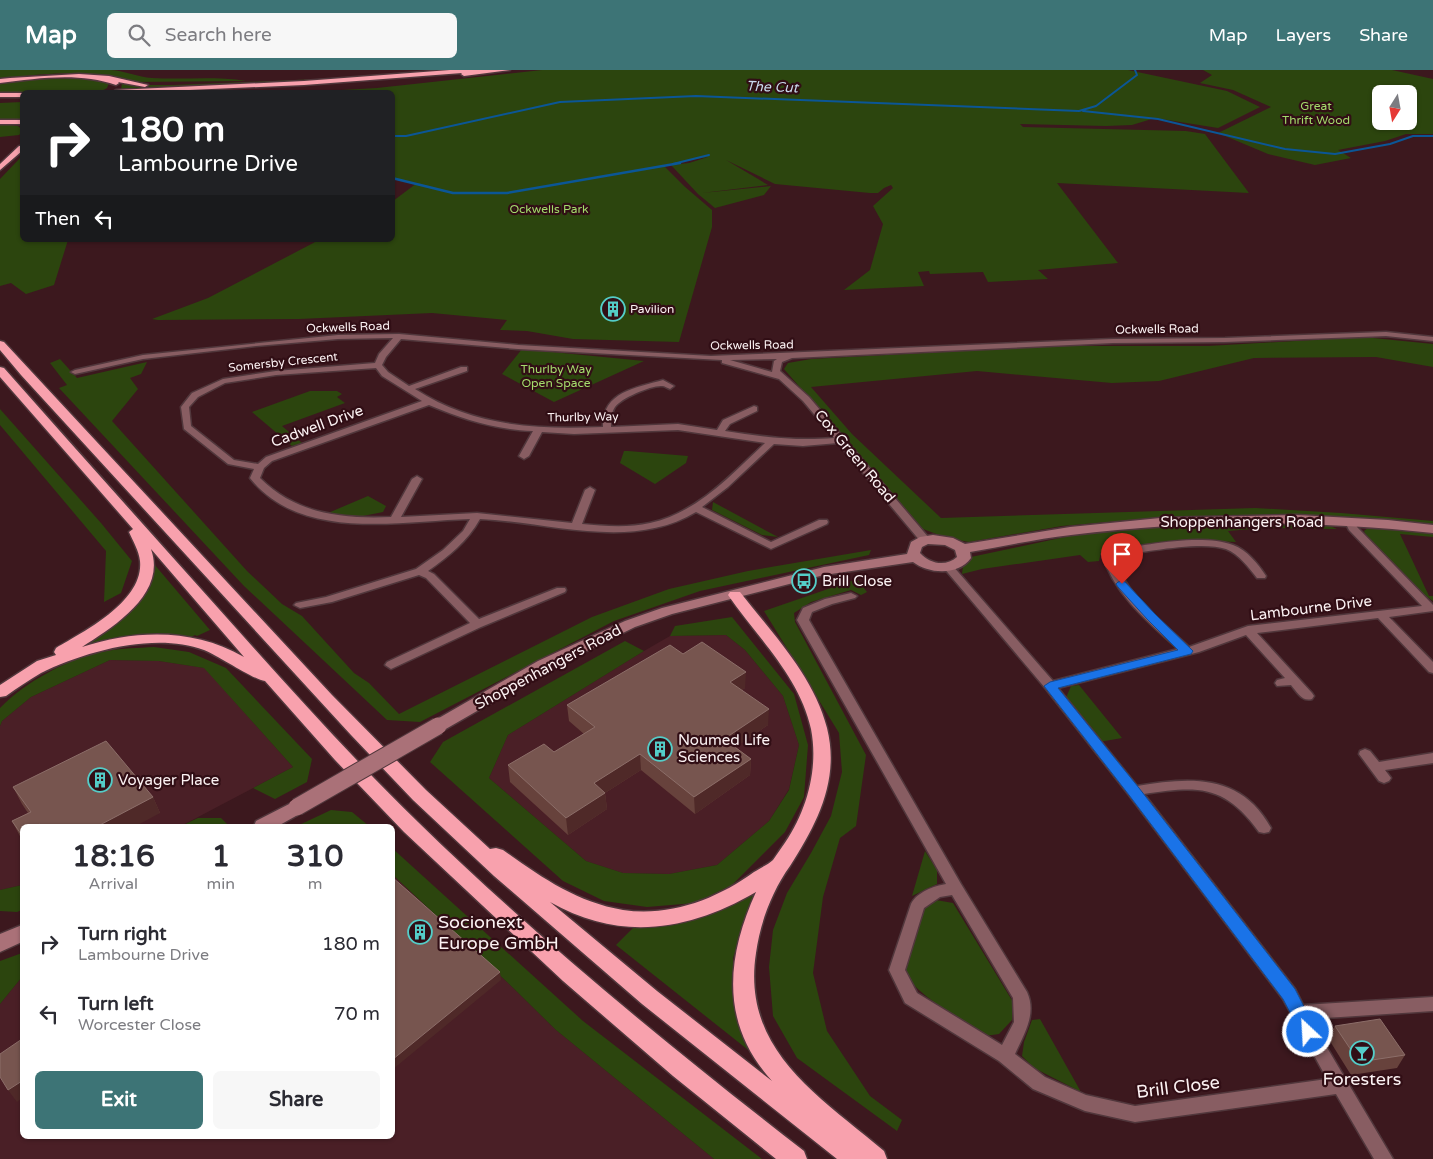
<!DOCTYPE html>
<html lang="en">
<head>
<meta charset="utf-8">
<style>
  body { margin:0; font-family:"Varela Round",sans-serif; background:#f7f7f7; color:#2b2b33; height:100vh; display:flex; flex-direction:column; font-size:19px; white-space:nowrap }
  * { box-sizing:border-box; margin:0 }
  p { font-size:16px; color:#7c7c81 }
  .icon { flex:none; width:28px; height:28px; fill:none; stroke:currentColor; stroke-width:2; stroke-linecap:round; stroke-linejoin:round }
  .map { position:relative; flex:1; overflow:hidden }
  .sheet { position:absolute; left:20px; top:754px; width:375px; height:315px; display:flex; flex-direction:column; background:#fff; border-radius:8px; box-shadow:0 1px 4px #0004 }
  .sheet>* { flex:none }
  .hud { position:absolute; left:20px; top:20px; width:375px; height:152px; border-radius:8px; box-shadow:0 1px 4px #0004; background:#202124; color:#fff; overflow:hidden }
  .needle { width:32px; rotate:191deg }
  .buttons { position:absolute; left:1372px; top:15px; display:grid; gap:10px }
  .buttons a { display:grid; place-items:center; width:45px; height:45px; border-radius:8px; background:#fff; box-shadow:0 1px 4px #0004; font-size:25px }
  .pin { position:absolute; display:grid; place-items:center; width:42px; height:42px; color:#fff; margin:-51px -21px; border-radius:50% 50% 50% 0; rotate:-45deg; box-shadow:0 0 5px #0007 }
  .pin .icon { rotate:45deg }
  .me { position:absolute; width:55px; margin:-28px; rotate:335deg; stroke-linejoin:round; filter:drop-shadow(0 0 4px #0008) }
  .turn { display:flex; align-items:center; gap:18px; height:105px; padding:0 15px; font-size:22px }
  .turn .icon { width:65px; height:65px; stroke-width:2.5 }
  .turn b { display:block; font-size:35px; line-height:42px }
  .then { display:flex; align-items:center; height:48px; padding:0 15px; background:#0003; gap:10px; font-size:19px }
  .eta { display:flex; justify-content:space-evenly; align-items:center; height:85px; text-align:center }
  .eta b { font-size:30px; font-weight:700; line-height:35px }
  .cta { display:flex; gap:10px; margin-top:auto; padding:10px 15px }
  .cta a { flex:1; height:58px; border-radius:8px; background:#3d7476; color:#fff; font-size:20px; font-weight:700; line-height:58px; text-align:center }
  .cta a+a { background:#f7f7f7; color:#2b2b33 }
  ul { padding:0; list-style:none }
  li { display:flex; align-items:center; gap:15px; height:70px; padding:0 15px }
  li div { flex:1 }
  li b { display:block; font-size:19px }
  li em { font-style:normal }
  header { display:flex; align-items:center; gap:30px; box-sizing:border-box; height:70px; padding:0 25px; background:#3d7476; color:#fff }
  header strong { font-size:24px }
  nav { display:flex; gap:28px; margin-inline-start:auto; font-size:18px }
  .search { width:350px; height:45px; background:#f7f7f7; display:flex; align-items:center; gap:12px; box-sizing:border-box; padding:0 18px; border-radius:8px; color:#7c7c81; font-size:19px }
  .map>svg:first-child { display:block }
  .built { fill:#4a1f26 }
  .green { fill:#2c450e; fill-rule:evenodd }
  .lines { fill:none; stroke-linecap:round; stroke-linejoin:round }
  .stream-far1 { stroke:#0b5696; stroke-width:2 }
  .stream { stroke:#0b5696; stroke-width:2.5 }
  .street-casing { stroke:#51373c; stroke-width:3 }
  .secondary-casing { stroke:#51373c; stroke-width:3 }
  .highway-casing { stroke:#51373c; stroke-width:3 }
  .street { fill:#885d62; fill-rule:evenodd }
  .secondary { fill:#aa7178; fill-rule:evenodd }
  .highway { fill:#f8a1ad; fill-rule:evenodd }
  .secondary-bridge-casing { stroke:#51373c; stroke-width:19; stroke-linecap:butt }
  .secondary-bridge { stroke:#aa7178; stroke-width:17 }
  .wall { fill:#67423c }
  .shaded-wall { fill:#4f2928 }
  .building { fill:#77554f; stroke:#8c6e69 }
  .route { fill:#1a73e8; stroke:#114b97 }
  .labels { text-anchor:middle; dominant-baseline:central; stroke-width:4.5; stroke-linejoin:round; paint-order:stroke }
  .far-park-label { font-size:12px; fill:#a4dc6c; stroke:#310e15 }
  .far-poi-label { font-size:12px; fill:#fcf2f3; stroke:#310e15; text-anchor:start }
  .far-street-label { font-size:12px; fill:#fcf2f3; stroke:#310e15 }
  .far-water-label { font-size:14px; font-style:italic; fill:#c9d9ec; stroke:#310e15 }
  .street-label { font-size:15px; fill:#fcf2f3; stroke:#310e15 }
  .poi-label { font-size:15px; fill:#fcf2f3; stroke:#310e15; text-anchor:start }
  .near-poi-label { font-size:18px; fill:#fcf2f3; stroke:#310e15; text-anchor:start }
  .near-street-label { font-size:18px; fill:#fcf2f3; stroke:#310e15 }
</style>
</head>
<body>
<header>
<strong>Map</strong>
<div class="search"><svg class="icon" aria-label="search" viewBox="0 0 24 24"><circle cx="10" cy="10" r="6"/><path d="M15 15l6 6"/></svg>Search here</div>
<nav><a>Map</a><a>Layers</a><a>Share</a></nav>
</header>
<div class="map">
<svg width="1433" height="1089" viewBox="0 0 1433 1089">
  <rect width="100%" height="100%" fill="#3c181e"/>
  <path class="built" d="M726 565 745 580 783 626 799 675 789 719 769 751 717 795 669 804 623 803 586 791 489 708 508 665 644 581 670 566Z
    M110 590 159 591 205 598 293 697 181 756H22V815L0 820V656L2 651 31 627Z
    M393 805 507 912 556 960 714 1089H0V934L22 907V1066H392Z"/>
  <path class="green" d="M0 0H111C125 1 138 7 152 8 183 10 215 6 246 11L131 12C94 0 38 2 0 10Z
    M542 0H1128L1227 21 1260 37 1218 58 1155 48 1132 55 1106 56 1020 54 1023 57 1186 61 1205 64 1249 123 1057 113 1118 193 1038 200 1048 209 988 212 983 202 930 204 929 201 918 202 924 216 844 220 870 200 883 154 873 136 893 118 891 115 884 118 878 123H870L775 114 726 90 768 115 702 123 771 116 764 125 715 138 698 124 671 95 689 93 708 87 663 95 684 116 712 140V157L679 272 573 269 527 261 500 260 507 250 432 243 299 249 158 250 152 249 208 228 319 170H392L393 131 417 113 393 108 392 22H306L377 18Z
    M1203 0H1392L1433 9V64H1406L1385 71 1338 80 1351 88 1315 95 1268 84 1218 63 1271 37 1233 20 1200 13 1212 5ZM1381 24H1409V51H1381Z
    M365 7 121 20 122 13 145 15H173Z
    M92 8 109 13 107 18 102 21 0 23V14L27 9Z
    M22 32V49H0V33Z
    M0 54 18 56 22 59V62L19 65 0 67Z
    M22 86V170H68L54 215 26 224 11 213 0 216V109Z
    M1363 267 1433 274V297L1376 287 1254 288 1159 311 1112 313 977 301 811 317 852 364 941 448 1255 438 1341 443 1433 451V455L1337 447 1250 445 1153 448 1062 456 969 472 947 468 923 459 784 299 788 293 811 289 1058 276H1208Z
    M522 279 644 291 554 332 502 304Z
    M60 289 77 308 147 292 141 304 130 308 138 319 112 351 247 501 282 534 302 546 354 603 369 613 399 644 592 547 669 519 748 501 871 480 869 485 700 521 614 551 420 652 387 650 244 516 59 318 67 315 50 293Z
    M310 321H337L342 324 337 327 345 333 282 356 302 373 292 376 252 342Z
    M0 339 101 453 132 491 121 523 104 532 106 481 0 355Z
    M624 381H628L688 386 686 393 655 414 620 393Z
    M368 426 386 436 383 442 358 447 328 443Z
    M713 432 778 467 762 465 712 440Z
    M1256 453 1326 454 1337 459 1264 458 1228 461 1236 472C1191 469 1146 476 1101 482L1099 491 1088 492 1080 485 982 499 962 504 963 496 971 487 1074 465 1160 456Z
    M1369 457 1433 463V467L1400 464 1429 526H1433V531L1418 521 1367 468 1364 461Z
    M154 494 210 560 197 566 195 565 191 567C147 563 119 568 78 579L150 511Z
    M857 509 867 522 861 525 851 520 811 532 794 543 795 552 866 685 856 756 840 768 823 827 813 903 827 961 870 1026 902 1050 897 1061 797 988 773 946 769 897 773 860 787 823 811 783 831 746 842 702 839 663 764 541Z
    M732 547 794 624 808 675 804 727 785 762 732 815 695 833 647 837 604 831 563 811 430 692 443 672 625 571 644 581 508 665 489 708 586 791 623 803 669 804 717 795 769 751 789 720 799 675 783 626 745 580 726 565 670 566 675 556Z
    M154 577 189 582 226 598 312 689 307 712 275 729 253 718 293 697 204 598 159 591 110 590 31 627 2 651 0 656V638C25 612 72 586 107 581 122 578 138 578 154 577Z
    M1079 615 1122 668 1099 672 1065 630 1071 616Z
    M331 740 352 742 369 756H297Z
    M198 748H221L229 756H181Z
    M392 778 583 951 762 1089H714L556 960 507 912 393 805Z
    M925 781 937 800V814L912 826Z
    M22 815V840L17 842 0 841V820Z
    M754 817 761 820 746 851 733 888 734 938 752 983 616 875 636 855 672 853 715 843Z
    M936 830 953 833 1013 932 1012 950 999 964 985 966C969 955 907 919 906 902 905 880 918 856 925 836Z
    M22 883V907L0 934V891Z
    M1040 949 1081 1022 1034 998 1022 986 1024 972 1032 950Z"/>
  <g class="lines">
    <path class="stream-far1" d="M1083 41 1158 49 1285 79 1335 84 1390 74 1413 66H1433
      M392 66H406L560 32 696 26 1079 41 1096 36 1137 5 1135 0
      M673 94 709 85"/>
    <path class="stream" d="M392 108 453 123H507L680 93"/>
    <g class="street-casing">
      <path id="street" d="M1386 262 1433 267V271L1386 266 1225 272 1113 273 792 288 782 292 780 301 809 327 929 468 930 470 929 472H921L838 373 803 376 774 374 728 417 702 437 771 472 819 450H827L828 452 827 454 771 479 696 442C631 481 550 452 480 449 467 472 449 486 428 501L434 504 479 549 557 518H565L566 520 565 522 481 557 391 599 385 595 387 592 470 553 426 508 419 505 332 532 300 538 294 535 296 533 326 527 416 499 443 480 463 461 470 449C400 451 300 472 250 408L254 399 228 394 184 359 181 337 192 323 223 309 276 301 375 293 379 284 393 268 338 269 256 276 143 289 75 304 71 302 75 300 143 285 338 265 399 264 518 275 711 286 1113 269 1225 268ZM401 269 518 279 722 290V293L779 309 803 331 834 368C795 371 764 367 725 361L730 354 757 341V337L754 336 723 350 717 360 678 354 611 357C611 350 611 343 615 337 621 328 652 315 662 316 665 316 667 318 670 319L674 316 663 310C635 318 602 322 603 357 536 360 472 356 415 319L467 301V297H461L409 316 388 302 382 295 386 287ZM777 289 774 291 772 302 730 290ZM376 298 382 306 422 331 266 387 258 394 234 390 191 356 189 337 198 327 225 313 276 305ZM429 335C465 350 493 359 533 361L519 386 524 389 529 386 542 362 574 364 678 360 765 373C732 404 697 443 650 453 628 458 604 456 582 454L595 420 590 417 585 420 572 453 477 443 401 447 422 409 417 406 412 409 391 447C342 449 296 444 260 408L264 398 272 391Z
        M1350 449 1354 450 1357 457 1433 535V541L1389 547 1433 592V603L1429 602 1378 548 1257 563 1312 623 1314 626 1312 629C1302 632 1297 622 1291 615L1277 616 1275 613 1277 610 1285 608 1246 565 1199 582 1058 618 1137 716C1190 707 1241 703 1271 758L1269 762 1264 763 1259 762C1224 714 1198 716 1144 724L1295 919 1303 935 1433 927V941L1310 949 1393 1089H1374L1336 1024 1135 1052 1085 1041 1033 1019 999 991 905 933 889 900 911 834C917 822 934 816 946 814L797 550 803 538 825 529 851 523 857 526 855 528 832 534 812 542 809 550 961 814 1027 922C1037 944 1024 964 1015 984L1045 1007 1086 1025 1135 1036 1327 1009 1283 929 1129 725 1046 619 943 497 948 494 952 495 1053 611 1178 579C1149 553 1113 523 1102 484L1107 481C1142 476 1200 463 1233 475 1247 480 1258 494 1266 506L1265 508H1257C1249 498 1239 484 1226 479 1201 470 1141 483 1113 486 1124 523 1162 552 1189 577L1248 556 1422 536 1349 460 1345 452ZM952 825 1013 928 1014 952 1002 975 917 923 905 900 924 838 940 827Z
        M1365 679 1370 681 1379 692 1433 683V693L1385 700 1391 708 1389 711 1384 713 1379 711 1359 684 1360 681Z"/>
    </g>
    <g class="secondary-casing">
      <path id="secondary" d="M1297 445 1388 450 1433 455V463C1312 450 1191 450 1071 465 1037 469 1004 476 970 482L971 488C958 506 929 504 913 492L824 505 672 544 635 557 550 599 444 660 438 662 432 660 430 656 432 652 538 591 625 551 662 538 824 497 907 484 911 472 920 467 933 465 953 468 965 474 1070 457 1160 448ZM928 474 945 475 955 480 957 487C946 497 930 494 920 483L922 477Z
        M297 730 303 732 306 737 303 742 278 756H254L256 751Z
        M22 855V872L0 882V864Z"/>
    </g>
    <g class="highway-casing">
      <path id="highway" d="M450 0H510L464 6 461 4 462 3 304 15 145 22H113L116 20 304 11Z
        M79 4 109 6 148 15 145 17 118 12 119 13 116 15C80 2 38 8 0 13V9L10 8Z
        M0 23H22V27H0Z
        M0 50H22V54H0Z
        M19 76H22V81L0 100V94Z
        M0 271 4 272 332 625 426 720 490 779 496 778 503 780C541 807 576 832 623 840 670 847 717 829 754 802 760 798 769 794 773 790 776 786 779 781 782 777 806 744 819 700 811 659 800 607 757 567 728 525L730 522H740C772 563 814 606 827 658 840 710 817 754 790 796 772 821 760 853 756 883 741 980 819 1026 884 1081L887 1089H837L642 934 494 806 413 730 351 665 21 305 0 280ZM756 822C726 888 720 954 772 1011L657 921 550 832C620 872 689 861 756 822Z
        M0 297 4 298C72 375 141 452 210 529 278 605 345 681 418 752 539 870 670 977 804 1081L807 1089H776L673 1006 563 911 404 762 335 690 265 611C254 610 219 586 204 580 155 562 86 581 41 603 29 610 17 618 6 626L0 627V615L37 591 56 585 54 582 56 578C85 561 144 531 140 491 139 481 133 471 129 462L133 459 0 307ZM151 479 244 587C193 558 136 560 82 577 113 557 167 524 151 479Z"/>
    </g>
    <use href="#street" class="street"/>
    <use href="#secondary" class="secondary"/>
    <use href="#highway" class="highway"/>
    <g class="secondary-bridge-casing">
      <path id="secondary-bridge" d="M297 737 438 656"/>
    </g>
    <use href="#secondary-bridge" class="secondary-bridge"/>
  </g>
  <path class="wall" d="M745 618 742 620 768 655 735 677 751 689 750 705 695 744 641 700 605 723 607 739 568 765 510 712 508 695 554 682 584 664 569 651 567 635Z
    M13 717 153 727 160 743 22 756V770L12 751 28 743 22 734Z
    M1335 956 1405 985 1397 998 1351 1005 1328 968Z"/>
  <path class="shaded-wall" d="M746 602 745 618 729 628 730 612Z
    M769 639 768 655 724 685V669Z
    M640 684 641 700 605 723 607 739 568 765 566 748 594 713Z
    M751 689 750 705 695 744 694 727Z
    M153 727 160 743 136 756H98Z
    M500 902 501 910 392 1000V990Z
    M22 1011V1028L17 1032 8 1020Z"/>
  <path class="building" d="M702 572 746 602 730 612 769 639 724 669 751 689 694 727 640 684 594 713 605 723 566 748 508 695 544 674 554 682 595 657 567 635 670 575 683 584Z
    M106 671 153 727 98 756H41L40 754 36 756H22V764H21L12 751 31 742 13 717Z
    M392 807 500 902 392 990Z
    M1380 949 1405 985 1359 992 1335 956Z
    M22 969V1011L8 1020 0 1007V984Z"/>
  <path class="route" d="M1122 511 1125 512 1155 544 1193 581 1191 584 1058 618 1139 718 1295 919 1317 962 1314 967 1308 970 1303 967 1283 929 1129 725 1044 616 1050 612 1178 580 1147 549 1118 517 1116 514 1118 512Z"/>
  <defs>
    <g id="building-ring" transform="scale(1.25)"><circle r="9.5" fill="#310e15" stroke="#54cdc8" stroke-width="1.5"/><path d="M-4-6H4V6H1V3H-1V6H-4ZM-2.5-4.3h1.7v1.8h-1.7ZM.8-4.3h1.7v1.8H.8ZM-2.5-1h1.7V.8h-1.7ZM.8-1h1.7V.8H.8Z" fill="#54cdc8"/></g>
    <g id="bus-ring" transform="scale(1.25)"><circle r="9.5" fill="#310e15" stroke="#54cdc8" stroke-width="1.5"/><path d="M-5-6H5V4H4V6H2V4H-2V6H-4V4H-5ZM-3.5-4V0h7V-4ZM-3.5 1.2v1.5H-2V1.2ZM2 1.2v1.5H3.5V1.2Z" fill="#54cdc8"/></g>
    <g id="bar-ring" transform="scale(1.25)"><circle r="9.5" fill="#310e15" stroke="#54cdc8" stroke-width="1.5"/><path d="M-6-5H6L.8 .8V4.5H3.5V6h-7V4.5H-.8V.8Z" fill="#54cdc8"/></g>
  </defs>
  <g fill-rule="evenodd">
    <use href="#building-ring" x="613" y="239"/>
    <use href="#bus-ring" x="804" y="511"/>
    <use href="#building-ring" x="660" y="679"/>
    <use href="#building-ring" x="100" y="710"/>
    <use href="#building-ring" x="420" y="862"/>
    <use href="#bar-ring" x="1362" y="983"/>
  </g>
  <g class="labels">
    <g class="far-park-label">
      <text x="1316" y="36">Great<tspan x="1316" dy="14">Thrift Wood</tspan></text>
      <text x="549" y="139">Ockwells Park</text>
      <text x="556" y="299">Thurlby Way<tspan x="556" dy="14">Open Space</tspan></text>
    </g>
    <g class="far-poi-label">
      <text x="630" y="239">Pavilion</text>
    </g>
    <g class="far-street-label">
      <text transform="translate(348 257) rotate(-2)">Ockwells Road</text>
      <text transform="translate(1157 259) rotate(-1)">Ockwells Road</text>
      <text transform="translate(752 275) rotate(-1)">Ockwells Road</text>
      <text transform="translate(283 292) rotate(-6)">Somersby Crescent</text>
      <text transform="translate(583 347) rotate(-1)">Thurlby Way</text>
    </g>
    <g class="far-water-label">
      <text transform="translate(772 17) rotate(2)">The Cut</text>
    </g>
    <g class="street-label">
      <text transform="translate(317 356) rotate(-20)">Cadwell Drive</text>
      <text transform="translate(855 386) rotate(50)">Cox Green Road</text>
      <text x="1242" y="452">Shoppenhangers Road</text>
      <text transform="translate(1311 538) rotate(-7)">Lambourne Drive</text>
      <text transform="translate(548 597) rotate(-28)">Shoppenhangers Road</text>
    </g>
    <g class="poi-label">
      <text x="822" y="511">Brill Close</text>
      <text x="678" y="670">Noumed Life<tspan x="678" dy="17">Sciences</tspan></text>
      <text x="118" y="710">Voyager Place</text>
    </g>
    <g class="near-poi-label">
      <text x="438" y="852">Socionext<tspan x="438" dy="21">Europe GmbH</tspan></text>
      <text x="1362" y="1009" text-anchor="middle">Foresters</text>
    </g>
    <g class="near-street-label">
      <text transform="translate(1178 1017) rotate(-7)">Brill Close</text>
    </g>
  </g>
</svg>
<div class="buttons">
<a><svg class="needle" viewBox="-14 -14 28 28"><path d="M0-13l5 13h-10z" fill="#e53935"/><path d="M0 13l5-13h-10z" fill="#7c7c81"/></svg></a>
</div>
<div class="pin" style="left:1122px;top:514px;background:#d93025"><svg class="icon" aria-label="arrive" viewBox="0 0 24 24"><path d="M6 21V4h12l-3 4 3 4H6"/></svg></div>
<svg class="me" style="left:1308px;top:962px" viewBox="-20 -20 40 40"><circle r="17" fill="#1a73e8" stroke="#fff" stroke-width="3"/><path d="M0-11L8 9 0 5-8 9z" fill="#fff"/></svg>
<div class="hud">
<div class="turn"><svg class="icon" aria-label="right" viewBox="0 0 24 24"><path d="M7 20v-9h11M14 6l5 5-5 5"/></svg><div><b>180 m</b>Lambourne Drive</div></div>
<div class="then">Then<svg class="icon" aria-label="left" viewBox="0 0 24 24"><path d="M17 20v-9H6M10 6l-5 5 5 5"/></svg></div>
</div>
<section class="sheet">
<div class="eta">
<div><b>18:16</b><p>Arrival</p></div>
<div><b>1</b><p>min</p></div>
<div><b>310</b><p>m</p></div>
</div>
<ul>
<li><svg class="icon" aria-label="right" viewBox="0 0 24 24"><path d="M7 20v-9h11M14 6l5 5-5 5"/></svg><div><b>Turn right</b><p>Lambourne Drive</p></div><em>180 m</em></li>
<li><svg class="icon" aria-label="left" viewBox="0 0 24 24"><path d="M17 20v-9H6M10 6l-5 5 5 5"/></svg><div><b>Turn left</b><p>Worcester Close</p></div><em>70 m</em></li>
</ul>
<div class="cta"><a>Exit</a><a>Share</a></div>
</section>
</div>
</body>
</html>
